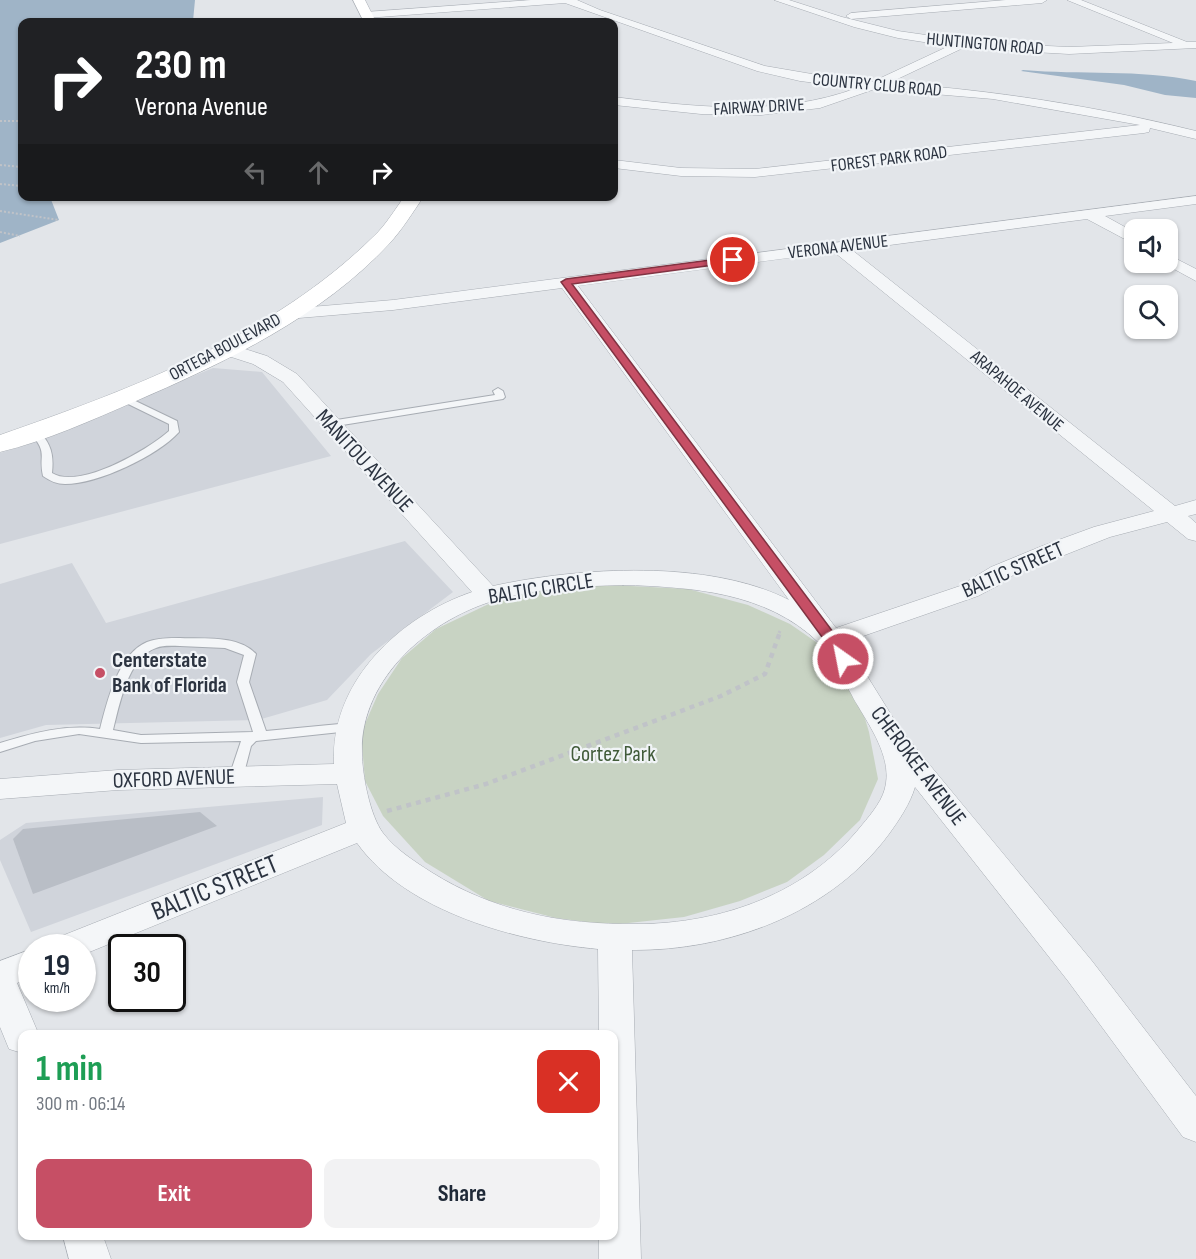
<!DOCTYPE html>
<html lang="en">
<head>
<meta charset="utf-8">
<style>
  body { margin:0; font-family:"Sofia Sans Condensed",sans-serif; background:#f2f2f3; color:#1f2937; height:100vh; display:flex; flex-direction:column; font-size:22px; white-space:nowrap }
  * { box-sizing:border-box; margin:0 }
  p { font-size:20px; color:#747a83 }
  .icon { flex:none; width:33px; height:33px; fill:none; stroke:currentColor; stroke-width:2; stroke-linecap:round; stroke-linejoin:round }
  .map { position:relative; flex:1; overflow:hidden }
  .panel { position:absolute; left:18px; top:1030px; width:600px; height:210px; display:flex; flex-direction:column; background:#fff; border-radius:12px; box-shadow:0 2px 4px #0004 }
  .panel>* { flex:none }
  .top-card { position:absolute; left:18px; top:18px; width:600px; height:183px; border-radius:12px; box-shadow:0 2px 4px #0004; background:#202124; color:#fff; overflow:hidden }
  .tools { position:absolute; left:1124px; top:219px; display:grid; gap:12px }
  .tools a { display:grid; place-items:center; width:54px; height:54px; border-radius:12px; background:#fff; box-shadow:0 2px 4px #0004; font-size:30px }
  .speed { position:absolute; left:18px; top:934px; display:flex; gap:12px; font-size:30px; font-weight:700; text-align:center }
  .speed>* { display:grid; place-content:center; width:78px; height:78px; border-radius:50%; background:#fff; box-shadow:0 2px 4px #0004; line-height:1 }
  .speed small { font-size:15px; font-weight:400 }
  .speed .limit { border:3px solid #111; border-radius:9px; background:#fff; color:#111 }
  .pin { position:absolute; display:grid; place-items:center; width:51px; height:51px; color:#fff; margin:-26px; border:3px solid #fff; border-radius:50%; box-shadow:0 2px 6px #0007 }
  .me { position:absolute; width:66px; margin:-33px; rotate:327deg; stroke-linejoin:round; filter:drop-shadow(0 0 4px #0008) }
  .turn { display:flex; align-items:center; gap:21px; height:126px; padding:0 18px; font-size:27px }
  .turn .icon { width:78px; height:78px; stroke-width:2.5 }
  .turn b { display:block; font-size:42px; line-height:51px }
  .lanes { display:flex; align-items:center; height:57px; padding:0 18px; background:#0003; justify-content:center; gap:30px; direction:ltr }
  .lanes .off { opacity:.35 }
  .round { display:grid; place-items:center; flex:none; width:63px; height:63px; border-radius:12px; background:#f2f2f3 }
  .overview { display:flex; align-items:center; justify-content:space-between; height:102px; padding:0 18px }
  h1 { font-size:36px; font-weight:700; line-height:45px; color:#1e9e55 }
  .action { display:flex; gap:12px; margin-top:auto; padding:12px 18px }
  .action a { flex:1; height:69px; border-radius:12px; background:#c64f65; color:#fff; font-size:24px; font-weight:700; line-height:69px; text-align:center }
  .action a+a { background:#f2f2f3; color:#1f2937 }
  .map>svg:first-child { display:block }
  .built { fill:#d0d4db }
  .green { fill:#c8d3c3 }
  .water { fill:#9fb4c7 }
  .building { fill:#b9bec6 }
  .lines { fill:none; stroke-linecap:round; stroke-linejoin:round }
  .lane-casing { stroke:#a7acb3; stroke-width:2 }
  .street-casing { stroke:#a7acb3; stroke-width:1 }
  .secondary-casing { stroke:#a7acb3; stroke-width:1 }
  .path-far2 { stroke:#c0c3c8; stroke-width:2; stroke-dasharray:2 2; stroke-linecap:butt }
  .path-far1 { stroke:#c0c3c8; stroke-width:3; stroke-dasharray:3 3; stroke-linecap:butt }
  .path { stroke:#c0c3c8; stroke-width:4.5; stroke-dasharray:5 5; stroke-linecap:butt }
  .lane { fill:#f4f6f8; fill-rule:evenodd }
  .street { fill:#f4f6f8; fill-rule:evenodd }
  .secondary { fill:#fff; fill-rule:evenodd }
  .route { fill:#c64f65; stroke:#813342; stroke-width:1.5 }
  .poi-dot { fill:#c64f65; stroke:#f1f4f7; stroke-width:2 }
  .labels { text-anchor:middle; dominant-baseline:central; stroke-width:4.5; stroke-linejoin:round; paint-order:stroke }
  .far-street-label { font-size:18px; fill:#2b3340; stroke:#f1f4f7 }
  .street-label { font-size:22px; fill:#2b3340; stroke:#f1f4f7 }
  .poi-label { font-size:22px; font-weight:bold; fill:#2b3340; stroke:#f1f4f7; text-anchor:start }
  .park-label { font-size:22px; fill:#415b39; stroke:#f1f4f7 }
  .near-street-label { font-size:27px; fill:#2b3340; stroke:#f1f4f7 }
</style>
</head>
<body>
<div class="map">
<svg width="1196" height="1259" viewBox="0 0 1196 1259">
  <rect width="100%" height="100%" fill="#e2e5e9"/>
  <path class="built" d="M213 368 262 372 331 456 0 544V453L26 445Z
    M405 541 453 592 371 654 327 700 258 720 46 725 0 738V584L72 563 106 623Z
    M323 797 322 825 31 932 0 860V840L26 823Z"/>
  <path class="green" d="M612 585 688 589 748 605 790 624 832 653 853 679 869 732 878 779 860 820 824 855 787 882 740 901 684 917 610 925 556 918 489 901 425 862 383 816 365 781 361 733 378 694 402 658 436 629 495 601 546 589Z"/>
  <path class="water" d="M0 0H195L193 21 220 20 221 22H22V196L50 197 59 220 0 243Z
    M1023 70C1081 75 1139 69 1196 81V98L1165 95 1124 85 1021 71Z"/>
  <path class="building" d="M200 812 217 826 33 894 13 839 23 829Z"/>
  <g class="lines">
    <g class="lane-casing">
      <path id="lane" d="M396 196H416L417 198 414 200Z
        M498 388 503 391 505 397 503 399 330 427 325 424 330 421 495 395 493 391Z
        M123 395 177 421 179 432C157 456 98 484 65 484 57 484 50 481 43 476 38 454 49 455 30 432L32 430H38C51 444 54 454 52 473 79 490 148 450 169 431V424L120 400V396Z
        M180 638C204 639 239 635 256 654L249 682 266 731 350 723 357 727 350 731 256 741 251 746 243 777 241 780H231L229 777 241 741 141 743 79 734 35 741 0 752V743C33 733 65 724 100 729 107 702 118 654 147 642 157 638 169 638 180 638ZM180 646 225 648 244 655 237 682 253 732 141 735 113 730C119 706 128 657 156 648 163 645 172 646 180 646Z"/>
    </g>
    <g class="street-casing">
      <path id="street" d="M531 0H577L600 10 765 66 841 79 872 82 949 46 898 38 854 27 774 0H789L842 17 898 31 982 43 1069 47 1173 43 1067 0H1081L1187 42H1196V48L1069 54 963 48 889 83C993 90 1095 106 1196 131V139L1150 128 1149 132 1144 133 755 177 681 176 614 168V160L681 168 755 169 1140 125 993 99 875 89 820 108 761 115 701 114 614 105V97C695 107 779 117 857 88L800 81 757 71 565 3 366 18 361 15 366 12Z
        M1006 0H1047L1042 3 851 19 846 16 851 13Z
        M1196 196V204L1105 216 1134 232V244L1087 219 852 250 1175 506 1196 500V514L1188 516 1196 523V541L1188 539 1167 522 1110 537 1009 577 1001 584 978 596 846 642 900 729 1092 961 1196 1096V1142L1183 1137 1068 981 915 787C910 804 899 820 889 834 831 913 728 951 632 950L641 1259H599V1236H614V1035H599L598 949C519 942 406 912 357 843L82 955V948H49L54 939 346 823 337 784 118 790 0 799V779L118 770 334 764C330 682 399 617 472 592L283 382 253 364 219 353 217 349 219 345 226 343 267 356 297 374 493 586C579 567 709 559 789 600L562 288 393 310 287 319 281 318 278 314 281 310 287 309 393 300ZM834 252 1154 511 1094 527 1042 546 991 567 960 586 836 628 578 286ZM623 585C692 587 766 592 818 642 834 656 847 688 858 706 871 728 890 756 886 783 884 799 872 813 862 825 808 893 722 924 636 924 562 925 493 911 431 872 414 861 395 849 383 833 370 816 362 774 362 753 360 677 432 617 500 599 540 588 582 586 623 585Z
        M1167 254 1196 269V281L1161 262H1167Z
        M32 949V977L17 983 39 1035H22V1053L9 1049 0 1027V961Z
        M63 1236H103L111 1259H69Z"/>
    </g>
    <g class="secondary-casing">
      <path id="secondary" d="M353 0H365L376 22H364Z
        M405 196H424C413 212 402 230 389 244 321 317 226 362 136 401 92 420 46 441 0 452V435C132 389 273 336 374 236 386 225 395 209 405 196Z"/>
    </g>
    <path class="path-far2" d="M0 121H22
      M0 165 22 167
      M0 184 22 186
      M0 211 59 220
      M0 232 20 236"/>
    <path class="path-far1" d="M779 633 780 631"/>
    <path class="path" d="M387 811 486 784 721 696 765 674 780 632"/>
    <use href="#lane" class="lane"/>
    <use href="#street" class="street"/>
    <use href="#secondary" class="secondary"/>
  </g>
  <path class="route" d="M733 257 737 260 736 262 572 284 836 636 850 659 848 662H838L825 641 561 282 566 279Z"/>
  <circle class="poi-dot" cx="100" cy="673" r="6"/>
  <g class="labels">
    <g class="far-street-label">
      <text transform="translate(985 44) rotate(5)">HUNTINGTON ROAD</text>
      <text transform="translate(877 85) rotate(5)">COUNTRY CLUB ROAD</text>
      <text transform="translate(759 107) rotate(-3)">FAIRWAY DRIVE</text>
      <text transform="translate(889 159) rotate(-7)">FOREST PARK ROAD</text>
      <text transform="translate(838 247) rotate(-7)">VERONA AVENUE</text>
      <text transform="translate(225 347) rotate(-28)">ORTEGA BOULEVARD</text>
      <text transform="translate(1017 391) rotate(40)">ARAPAHOE AVENUE</text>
    </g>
    <g class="street-label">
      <text transform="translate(364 461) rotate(47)">MANITOU AVENUE</text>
      <text transform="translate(1013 570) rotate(-24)">BALTIC STREET</text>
      <text transform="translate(541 589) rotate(-9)">BALTIC CIRCLE</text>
      <text transform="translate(918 766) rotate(53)">CHEROKEE AVENUE</text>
      <text transform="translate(174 779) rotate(-2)">OXFORD AVENUE</text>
    </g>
    <g class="poi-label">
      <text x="112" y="660">Centerstate<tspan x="112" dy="25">Bank of Florida</tspan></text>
    </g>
    <g class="park-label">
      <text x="613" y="754">Cortez Park</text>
    </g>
    <g class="near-street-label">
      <text transform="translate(215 888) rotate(-22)">BALTIC STREET</text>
    </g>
  </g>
</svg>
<div class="tools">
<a><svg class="icon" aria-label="sound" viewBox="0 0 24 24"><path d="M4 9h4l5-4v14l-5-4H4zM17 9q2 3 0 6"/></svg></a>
<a><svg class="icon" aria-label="search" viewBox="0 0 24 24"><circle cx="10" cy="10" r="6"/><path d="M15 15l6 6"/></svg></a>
</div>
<div class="speed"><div>19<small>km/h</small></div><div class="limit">30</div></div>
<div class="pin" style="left:733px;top:260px;background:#d93025"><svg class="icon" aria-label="arrive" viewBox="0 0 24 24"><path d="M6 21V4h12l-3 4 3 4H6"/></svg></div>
<svg class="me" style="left:843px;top:659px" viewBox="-20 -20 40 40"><circle r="17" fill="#c64f65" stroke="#fff" stroke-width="3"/><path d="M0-11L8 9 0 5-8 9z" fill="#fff"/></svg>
<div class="top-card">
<div class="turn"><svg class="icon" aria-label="right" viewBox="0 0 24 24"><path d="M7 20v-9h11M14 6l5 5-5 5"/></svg><div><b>230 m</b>Verona Avenue</div></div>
<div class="lanes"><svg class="icon off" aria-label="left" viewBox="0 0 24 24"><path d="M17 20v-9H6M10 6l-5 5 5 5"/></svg><svg class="icon off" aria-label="ahead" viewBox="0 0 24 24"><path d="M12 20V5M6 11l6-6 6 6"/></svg><svg class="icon" aria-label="right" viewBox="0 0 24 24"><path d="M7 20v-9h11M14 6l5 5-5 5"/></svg></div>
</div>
<section class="panel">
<div class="overview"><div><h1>1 min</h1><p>300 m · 06:14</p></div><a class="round" style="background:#d93025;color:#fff"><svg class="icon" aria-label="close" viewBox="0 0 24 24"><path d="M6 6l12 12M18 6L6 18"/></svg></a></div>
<div class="action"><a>Exit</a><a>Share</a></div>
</section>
</div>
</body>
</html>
